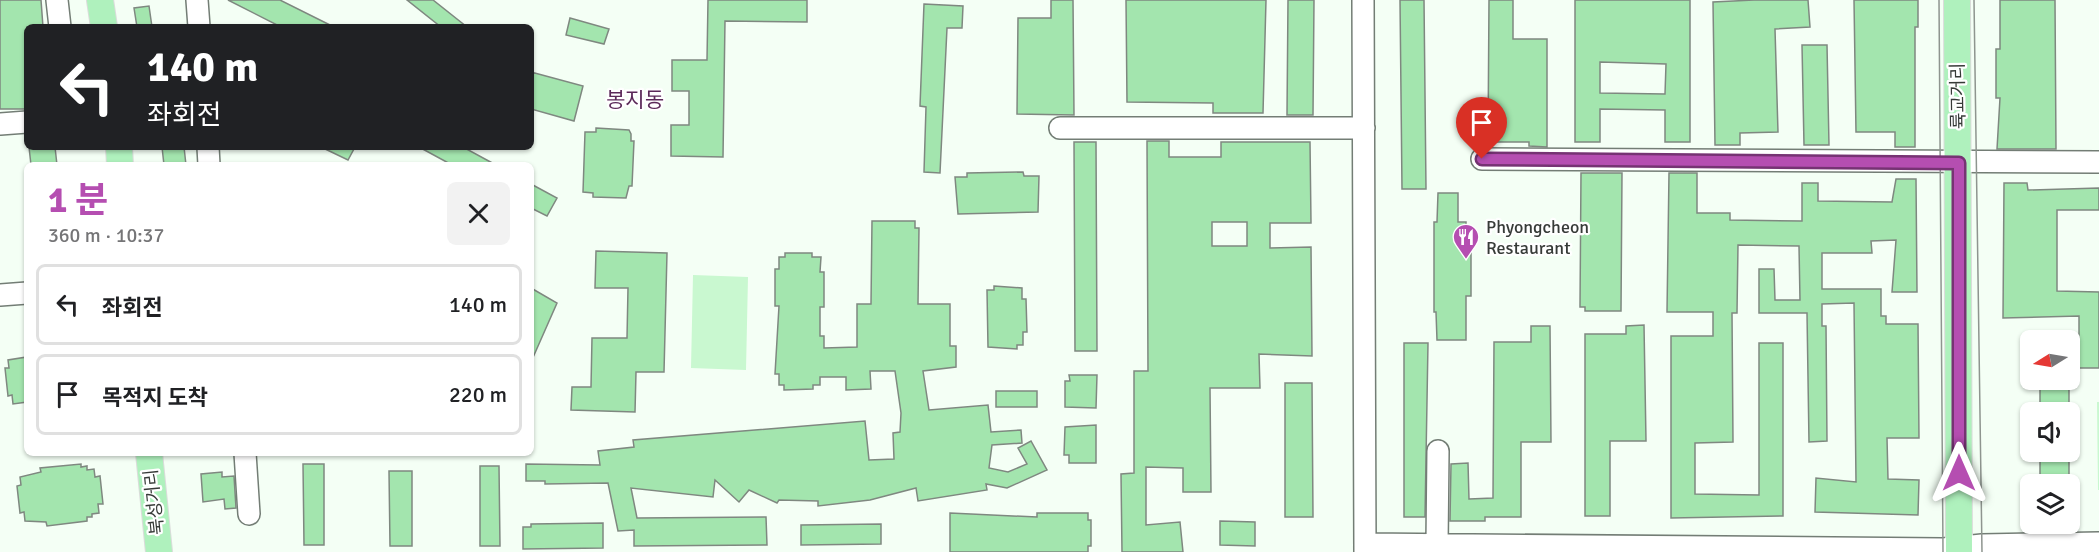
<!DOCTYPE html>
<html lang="ko">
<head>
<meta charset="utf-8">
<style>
  body { margin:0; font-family:Signika,"Noto Sans KR",sans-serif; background:#f2f2f2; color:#202124; height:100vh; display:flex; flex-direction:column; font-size:22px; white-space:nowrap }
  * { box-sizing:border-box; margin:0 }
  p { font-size:20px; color:#757577 }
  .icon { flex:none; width:33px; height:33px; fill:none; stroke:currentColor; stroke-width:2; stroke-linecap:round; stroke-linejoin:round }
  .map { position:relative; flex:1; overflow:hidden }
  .drawer { position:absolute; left:24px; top:162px; width:510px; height:294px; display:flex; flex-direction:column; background:#fff; border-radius:9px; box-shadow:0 2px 4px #0004 }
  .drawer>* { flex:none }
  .top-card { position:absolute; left:24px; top:24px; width:510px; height:126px; border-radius:9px; box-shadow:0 2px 4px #0004; background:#202124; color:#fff; overflow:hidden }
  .needle { width:39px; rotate:259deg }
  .tools { position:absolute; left:2020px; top:330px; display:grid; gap:12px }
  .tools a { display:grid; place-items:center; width:60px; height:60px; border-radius:9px; background:#fff; box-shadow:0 2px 4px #0004; font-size:30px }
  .pin { position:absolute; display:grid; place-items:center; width:51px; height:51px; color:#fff; margin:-62px -26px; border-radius:50% 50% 50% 0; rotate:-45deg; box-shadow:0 0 6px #0007 }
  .pin .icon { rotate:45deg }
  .me { position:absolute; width:66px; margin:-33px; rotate:0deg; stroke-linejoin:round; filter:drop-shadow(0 0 4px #0008) }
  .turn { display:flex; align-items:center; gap:21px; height:126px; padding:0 24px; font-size:27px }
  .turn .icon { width:78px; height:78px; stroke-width:2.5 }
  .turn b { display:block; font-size:42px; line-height:51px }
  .round { display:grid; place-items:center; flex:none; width:63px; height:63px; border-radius:9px; background:#f2f2f2 }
  .summary { display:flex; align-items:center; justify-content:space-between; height:102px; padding:0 24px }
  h1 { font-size:36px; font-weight:700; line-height:45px; color:#b54eb1 }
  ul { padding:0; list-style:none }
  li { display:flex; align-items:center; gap:18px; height:81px; margin:0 12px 9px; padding:0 12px; border:3px solid #e0e0e0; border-radius:9px }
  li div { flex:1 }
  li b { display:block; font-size:22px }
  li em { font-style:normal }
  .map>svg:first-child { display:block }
  .green { fill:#c9f8d0 }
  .building { fill:#a3e5ae; stroke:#7f8880; stroke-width:1.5; fill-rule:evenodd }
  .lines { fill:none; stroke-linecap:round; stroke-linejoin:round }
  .minor-casing { stroke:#737d75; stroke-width:24 }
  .major-casing { stroke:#dbdcdb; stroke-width:28 }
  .minor { stroke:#fff; stroke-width:21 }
  .major { stroke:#aff1bd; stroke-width:26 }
  .tram { stroke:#8e958f; stroke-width:1.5 }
  .route-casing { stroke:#763373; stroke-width:15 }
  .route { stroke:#b54eb1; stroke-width:10 }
  .labels { text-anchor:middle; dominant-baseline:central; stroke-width:4.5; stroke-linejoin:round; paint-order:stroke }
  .street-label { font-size:18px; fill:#373b38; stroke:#fff }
  .poi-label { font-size:18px; fill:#373b38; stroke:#fff; text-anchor:start }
  .quarter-label { font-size:21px; fill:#5b2959; stroke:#fff }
</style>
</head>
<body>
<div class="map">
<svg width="2099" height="552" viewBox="0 0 2099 552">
  <rect width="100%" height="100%" fill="#f4fff5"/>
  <path class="green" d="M693 275 748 277 746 370 691 368Z
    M2097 402H2099V490H2098Z"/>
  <path class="building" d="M0 0H41L43 27H27V109H0Z
    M228 0H280L334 27H281Z
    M407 0H433L467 27H441Z
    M708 0H807V22L725 21 723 157 671 156V125H689V91H672V60H707Z
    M1051 0H1073L1074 115 1017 114 1018 18H1051Z
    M1126 0H1266L1263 113H1213V103L1127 102Z
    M1288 0H1314L1313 115H1287Z
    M1400 0H1424L1426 189H1402Z
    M1489 0H1513V39H1547V147L1529 146V142H1488Z
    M1575 0H1690V142H1665V110L1600 109V142H1575ZM1600 62 1666 64 1665 94 1600 93Z
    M1754 0H1808L1810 27 1775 29 1778 132 1740 133V145H1715L1713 2Z
    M1854 0H1918V27H1915V147H1895V132H1856Z
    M2000 0H2055L2056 149H1997L2000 98H1996V49H2000Z
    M924 4 963 6 962 28H947L940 173 924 172 926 107 920 106Z
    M149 6 152 27H137L134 8Z
    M570 18 609 29 604 44 566 35Z
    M1802 45H1827L1829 145H1804Z
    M531 72 583 86 574 121 531 109Z
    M596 128 629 130 631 134V141H634L632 186H629L626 198 593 197V193L583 192 585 132H596Z
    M1147 141H1169V157H1221V142H1310L1311 223H1270V248L1311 247 1312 356 1259 354 1260 388H1210L1211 492H1183V468L1146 467V525L1180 522 1183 552H1122L1121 474 1134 473V371H1148ZM1212 222H1247V246H1212Z
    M1074 142H1096L1097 351H1075Z
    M29 147H55L57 165H31Z
    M162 147H184L186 165H164Z
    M321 147H355L348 160Z
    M419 147H463L496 165H452Z
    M1023 172 1024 176H1039L1038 212 958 214 955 177H967V173Z
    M1581 173H1622L1621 311H1585V307H1580Z
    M1669 173H1697V213H1730V220L1802 221V183H1818V201L1892 202 1896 179H1916L1917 292H1892L1896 240 1871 241 1872 253H1822V289H1881V316H1886V324H1918L1919 438H1887L1888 479 1919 480 1918 515 1815 512 1816 478 1856 482 1854 303 1822 304V326H1826L1827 441 1809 442 1807 313H1759V269H1774L1775 300H1800L1799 246 1738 245 1737 313H1732L1733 442 1695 443V494L1759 495V343H1783V516L1671 518V336H1713V312H1667Z
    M2004 183H2027L2028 190 2099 188V210H2057V291L2099 292V368H2070V340H2079V316L2003 318Z
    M531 184 557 198 547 216 531 208Z
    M1438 193H1458V222H1466V237H1471V296H1466V340H1437L1436 312H1434V222H1437Z
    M872 221H915V228H919L918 304H950V346H956V367L923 371 929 410 988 405 991 432 1021 430 1022 443 992 445 989 468 1008 472 1027 464 1018 448 1031 441 1047 470 1007 488 986 484 987 490 918 501 916 488 870 500 818 506V501L779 500 777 503 749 490 739 502 715 480 713 497 631 488 637 518 766 517 767 545 634 546V530L618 531 608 483 545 484V481H526V464L600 465 598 451 634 447 633 440 865 421 869 460 894 459 893 433 900 432 901 413 895 371H870L871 389 846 390V377H820V385H813V389L784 390V385H779V374H775L779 306H775V269H779V257H785V253H812V257H821L820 272H824V307H820V336H824V348L857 347V304H871Z
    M596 251 667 253 664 372H636L635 412 571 410 572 387H591L592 338H627L628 288H595Z
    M994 286 1022 288V299H1026L1027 332H1023V345H1017V349L988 347 987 290H994Z
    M531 288 557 303 531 362Z
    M1644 325 1646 441H1610V516H1585V334H1626V326Z
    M1531 326H1550L1551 442H1521V517H1485V521H1450L1451 464 1468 463 1469 499 1493 498 1494 342H1531Z
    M1404 343H1428L1425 517H1404Z
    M27 357V402L13 404 12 395 8 396 5 368H9L8 360Z
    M1069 375H1097L1096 408 1065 407V381H1070Z
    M2040 380H2069V412H2040Z
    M1285 383H1312L1313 517H1285Z
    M996 391H1037V407H996Z
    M1096 425V463H1069V455H1064L1065 427Z
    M2040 452H2069V484H2040Z
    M81 464V467L87 466V470L94 469 95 477 100 476 103 504H98L99 513 92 514V517H87V521L47 526 46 522 25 521 24 512 20 513 17 486 21 485 20 477 41 472 40 468Z
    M303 464H324V545H304Z
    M480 466H499L500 546H480Z
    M389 471H412V546H390Z
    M222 472V477L234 476 236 508 225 509 224 499 203 502 201 474Z
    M950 513 1037 517V513H1088V520H1091V546H1088V552H950Z
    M1220 521 1255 522V546L1220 545Z
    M603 523V548L523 549V527H531V524Z
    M881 524V544L801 545V525Z"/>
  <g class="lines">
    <g class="minor-casing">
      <path id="minor" d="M57 0 60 27
        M197 0 199 27
        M1363 0 1365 552
        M0 124 27 122
        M1060 128H1364
        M208 147 209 165
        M1482 159 2099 162
        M0 295 27 293
        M245 453 249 514
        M1365 544 1943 549 1982 545 2099 543
        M1437 545 1438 451"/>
    </g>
    <g class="major-casing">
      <path id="major" d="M100 0 104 27
        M1957 0 1959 552
        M119 147 120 165
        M149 453 159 552"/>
    </g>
    <use href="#minor" class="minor"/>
    <use href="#major" class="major"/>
    <path class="tram" d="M1939 0 1943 552
      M1974 0 1982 552"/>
  </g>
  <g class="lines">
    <g class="route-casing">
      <path id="route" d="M1482 159 1959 163V473"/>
    </g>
    <use href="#route" class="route"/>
  </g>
  <defs>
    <g id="restaurant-pin" transform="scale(1.35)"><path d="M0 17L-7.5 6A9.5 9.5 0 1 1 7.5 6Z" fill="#b54eb1" stroke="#fff"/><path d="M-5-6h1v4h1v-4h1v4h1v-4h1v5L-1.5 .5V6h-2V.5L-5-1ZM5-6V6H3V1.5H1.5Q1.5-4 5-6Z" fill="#fff"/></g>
  </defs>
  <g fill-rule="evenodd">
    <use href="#restaurant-pin" x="1466" y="237"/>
  </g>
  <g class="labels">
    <g class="street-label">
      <text transform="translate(1958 96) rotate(-91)">륙교거리</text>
      <text transform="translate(154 502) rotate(-96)">북성거리</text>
    </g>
    <g class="poi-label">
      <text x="1486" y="227">Phyongcheon<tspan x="1486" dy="21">Restaurant</tspan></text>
    </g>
    <g class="quarter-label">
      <text x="635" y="100">봉지동</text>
    </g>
  </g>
</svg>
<div class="tools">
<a><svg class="needle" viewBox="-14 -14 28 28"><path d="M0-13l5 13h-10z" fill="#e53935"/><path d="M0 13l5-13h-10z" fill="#757577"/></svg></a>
<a><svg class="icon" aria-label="sound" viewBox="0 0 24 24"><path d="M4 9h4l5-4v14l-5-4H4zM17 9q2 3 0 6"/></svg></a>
<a><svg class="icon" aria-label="layers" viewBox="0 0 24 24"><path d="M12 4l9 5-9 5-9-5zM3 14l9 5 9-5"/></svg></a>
</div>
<div class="pin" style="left:1482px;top:159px;background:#d93025"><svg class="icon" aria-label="arrive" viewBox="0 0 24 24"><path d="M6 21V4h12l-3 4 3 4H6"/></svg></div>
<svg class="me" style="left:1959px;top:473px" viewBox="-20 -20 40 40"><path d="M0-17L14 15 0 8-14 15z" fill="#b54eb1" stroke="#fff" stroke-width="4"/></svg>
<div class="top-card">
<div class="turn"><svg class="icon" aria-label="left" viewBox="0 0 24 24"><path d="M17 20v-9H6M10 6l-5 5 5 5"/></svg><div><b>140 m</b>좌회전</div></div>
</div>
<section class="drawer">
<div class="summary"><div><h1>1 분</h1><p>360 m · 10:37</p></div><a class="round"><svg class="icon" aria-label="close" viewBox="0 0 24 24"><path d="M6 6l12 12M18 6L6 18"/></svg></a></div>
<ul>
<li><svg class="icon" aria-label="left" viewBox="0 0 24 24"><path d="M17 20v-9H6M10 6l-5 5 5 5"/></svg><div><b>좌회전</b></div><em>140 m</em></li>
<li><svg class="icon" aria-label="arrive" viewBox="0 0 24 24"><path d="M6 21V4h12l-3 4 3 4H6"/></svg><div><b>목적지 도착</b></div><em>220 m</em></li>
</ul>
</section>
</div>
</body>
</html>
